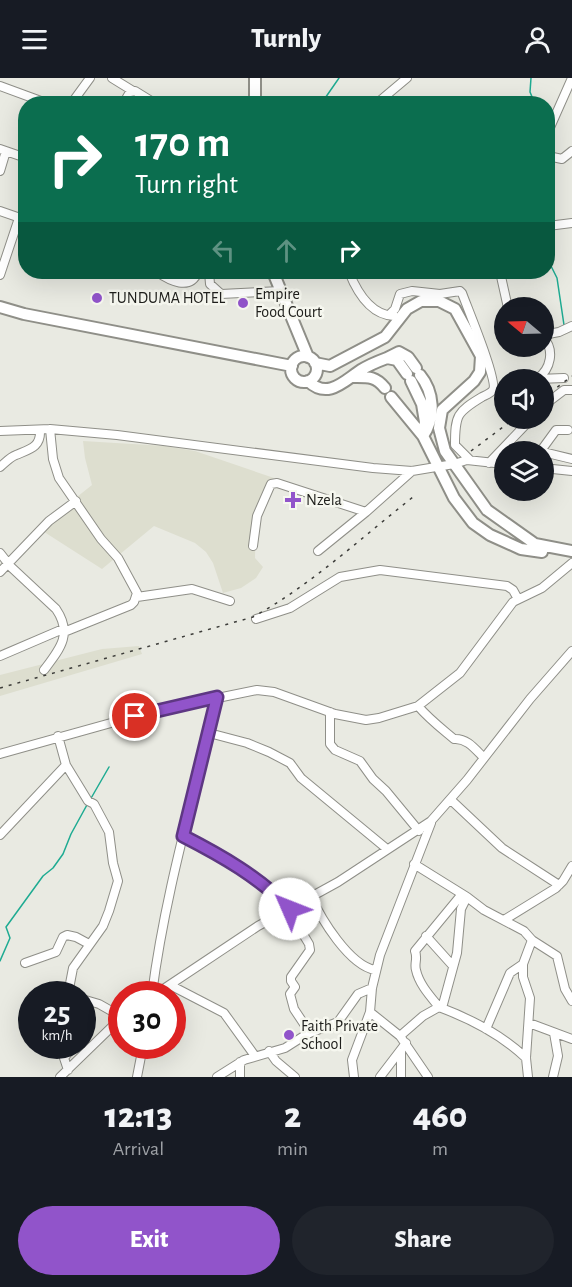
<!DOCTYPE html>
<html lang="en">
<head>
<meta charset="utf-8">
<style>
  body { margin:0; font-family:"Alegreya Sans",sans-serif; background:#20242c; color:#f1f3f6; height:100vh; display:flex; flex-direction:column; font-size:22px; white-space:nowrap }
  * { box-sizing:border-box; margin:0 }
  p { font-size:20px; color:#9ea1a6 }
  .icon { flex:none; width:33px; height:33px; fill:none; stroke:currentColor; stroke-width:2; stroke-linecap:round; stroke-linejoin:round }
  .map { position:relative; height:999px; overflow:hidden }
  .side { display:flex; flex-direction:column; background:#171b24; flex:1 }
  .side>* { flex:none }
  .banner { position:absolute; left:18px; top:18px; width:537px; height:183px; border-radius:24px; box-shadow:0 6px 24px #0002; background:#0b6e4f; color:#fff; overflow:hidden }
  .needle { width:39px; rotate:289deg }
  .buttons { position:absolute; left:494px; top:219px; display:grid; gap:12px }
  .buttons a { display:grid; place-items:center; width:60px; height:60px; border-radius:50%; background:#171b24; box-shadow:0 6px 24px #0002; font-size:30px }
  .speed { position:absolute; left:18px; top:903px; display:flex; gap:12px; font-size:30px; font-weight:700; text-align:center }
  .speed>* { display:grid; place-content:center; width:78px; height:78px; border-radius:50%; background:#171b24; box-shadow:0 6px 24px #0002; line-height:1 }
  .speed small { font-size:15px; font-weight:400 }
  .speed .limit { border:9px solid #d22; background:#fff; color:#111 }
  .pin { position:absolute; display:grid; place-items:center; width:51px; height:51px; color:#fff; margin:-26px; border:3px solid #fff; border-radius:50%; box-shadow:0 2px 6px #0007 }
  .me { position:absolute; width:66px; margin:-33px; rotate:314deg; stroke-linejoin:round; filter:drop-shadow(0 0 4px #0008) }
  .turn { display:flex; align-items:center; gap:21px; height:126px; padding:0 18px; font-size:27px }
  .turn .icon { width:78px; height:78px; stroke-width:2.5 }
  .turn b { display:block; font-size:42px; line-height:51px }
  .lanes { display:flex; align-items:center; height:57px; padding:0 18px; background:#0003; justify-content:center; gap:30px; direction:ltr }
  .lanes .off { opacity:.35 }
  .eta { display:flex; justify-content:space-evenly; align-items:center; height:102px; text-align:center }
  .eta b { font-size:36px; font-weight:800; line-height:42px }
  .cta { display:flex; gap:12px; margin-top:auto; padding:12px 18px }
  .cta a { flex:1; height:69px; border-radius:36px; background:#9154ca; color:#fff; font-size:24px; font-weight:800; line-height:69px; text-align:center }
  .cta a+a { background:#20242c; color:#f1f3f6 }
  header { display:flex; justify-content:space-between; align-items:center; height:78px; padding:0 18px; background:#171b24; font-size:27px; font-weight:800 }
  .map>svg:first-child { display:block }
  .built { fill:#dddecf }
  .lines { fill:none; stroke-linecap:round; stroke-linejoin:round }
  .stream { stroke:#1eab92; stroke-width:1.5 }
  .minor-casing { stroke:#8f8f88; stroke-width:10 }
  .highway-casing { stroke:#8f8f88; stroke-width:14 }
  .minor { stroke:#fff; stroke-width:8 }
  .highway { stroke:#fff; stroke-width:10 }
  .rail { stroke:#3d3d3a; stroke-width:1.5; stroke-dasharray:3 6; stroke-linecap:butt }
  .route-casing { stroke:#5e3783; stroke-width:15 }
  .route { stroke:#9154ca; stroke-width:10 }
  .poi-dot { fill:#9154ca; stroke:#f6f7ef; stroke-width:2 }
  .labels { text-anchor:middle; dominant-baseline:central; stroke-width:5; stroke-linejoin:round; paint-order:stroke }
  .poi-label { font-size:16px; fill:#20201d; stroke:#f6f7ef; text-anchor:start }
</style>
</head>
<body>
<header><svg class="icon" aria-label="menu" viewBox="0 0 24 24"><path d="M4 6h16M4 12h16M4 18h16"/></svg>Turnly<svg class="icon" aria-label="person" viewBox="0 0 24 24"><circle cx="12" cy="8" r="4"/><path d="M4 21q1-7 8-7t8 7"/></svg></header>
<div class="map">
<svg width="572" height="999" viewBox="0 0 572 999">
  <rect width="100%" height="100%" fill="#e9eae2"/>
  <path class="built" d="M83 363 165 368 195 373 274 400 270 413 256 433 255 480 263 489 256 500 241 510 223 515 213 485 206 474 195 465 154 448 102 491 38 450 92 407 85 380Z
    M139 568 142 576 0 618V597L102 571Z"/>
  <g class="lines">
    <path class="stream" d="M531 0 530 14 535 26
      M321 26 339 0
      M548 182 557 200 564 247
      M90 722 109 689
      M0 883 10 860 6 849 43 798 53 790 63 776 71 756 88 725"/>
    <g class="minor-casing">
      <path id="minor" d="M112 0 133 13
        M0 8 49 26
        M71 26 90 0
        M123 26 130 14 135 13 156 26
        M376 26 407 0
        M548 54 572 0
        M0 71 26 80
        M548 78 562 81 572 73
        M0 93 6 73
        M0 133 26 142
        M548 148 572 145
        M157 194C170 203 190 213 198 194
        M209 194 210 206 221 216 281 213
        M349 194C357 214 370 237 394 238
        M500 194 508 230
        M0 197 19 140
        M389 237 395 231 400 216 412 213 440 216 460 213 462 215C467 229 498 303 493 312 491 315 486 317 482 319 457 334 455 337 455 367L470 382
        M543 257 559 254 572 248
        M537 301C551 291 555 272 543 259
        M538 301 564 300
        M543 328 564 312H572
        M50 351 53 381 59 400 101 461 118 480 137 515 134 524 131 527 64 554
        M0 353 50 351 117 357 373 390 412 393 454 386 467 382 504 386
        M508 374 519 371 538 374
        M540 374 556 352H568
        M543 374 572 381
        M489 385 532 340
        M0 389C5 385 10 379 16 377 30 371 41 369 40 352
        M543 390 572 393
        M253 468 257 438 271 406 277 405 366 434
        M318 473 366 434 412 393
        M0 475 11 489 56 531C73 556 60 571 44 592
        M0 494 49 443 76 423
        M137 519 192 511 230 523
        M256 541 290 530 340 499 380 492 507 508 513 512 518 521
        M0 578 63 551
        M418 628C429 641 441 650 454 661 467 660 475 671 484 680
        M330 634V666L335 672 360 683 373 701 386 713 419 753
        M209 655 247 665 269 674 290 685 301 700 387 771
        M0 676 154 633 257 612 274 614 335 636 366 642 379 640 418 628 460 595 513 524 542 510 572 485
        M66 687 88 723 94 726 109 754 113 785 118 803 109 833 103 848 73 890 68 916
        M451 722 502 770 559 807
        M0 757 66 687 58 658
        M183 758C222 778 259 799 290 831
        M414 786 467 819 484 832 524 853 532 862 523 886V899L530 920 526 980 528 999
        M311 818C321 841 349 887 375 892
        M300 825 303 836 300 851 309 866 310 872 291 899V903L295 909 290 916 294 931 310 955
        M504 842 556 810 563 803 572 788
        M426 858 453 888
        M532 862 557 878 565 911 572 923
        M25 885 56 874 63 859 67 857 76 859 89 866
        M170 907 224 935 255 978
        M152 916C165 815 194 718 217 619
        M156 916 258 848 338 804 431 743 467 702 530 621 572 573
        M82 921 99 926 122 939
        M439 929C430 918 419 906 416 892 414 885 418 881 415 873L462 816
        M442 930 457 875 461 831 467 819
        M370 934 400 958 428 999
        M529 945 572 961
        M486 951 510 895 523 886
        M400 958 423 938 439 929C471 941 502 957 526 980
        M401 972V999
        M269 973 276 983 295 999
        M68 992 64 980 73 968
        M60 999 122 939
        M137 999 143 968
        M217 999 244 982 285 970 307 956 338 944 358 916 372 910
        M240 999V984
        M354 999 352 982 370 934 372 910 380 877 431 745
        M380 999 406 965
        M553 999 558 978 554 955"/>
    </g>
    <g class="highway-casing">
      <path id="highway" d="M255 0V26
        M273 194 308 279
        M0 229 24 236 292 288
        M291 291a13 13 0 1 1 26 0a13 13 0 1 1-26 0Z
        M387 280 399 274 408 279 416 290
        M315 285 330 288 385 259 407 231 421 223H439L455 231 481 278 480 294 474 303 442 332 439 350 445 373 487 432 535 466 572 473
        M353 299C368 299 375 298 385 310
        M308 303C328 322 344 303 361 292 369 287 379 283 387 280L397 282 407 296
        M411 303 422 326 425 344 423 358 454 420 473 445 490 457 521 471 542 474
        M391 319 423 358C436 339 434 314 420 297"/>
    </g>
    <use href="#minor" class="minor"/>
    <use href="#highway" class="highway"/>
    <path class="rail" d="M543 320 572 298
      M471 373 515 340
      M0 610 253 539C311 507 361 460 413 419"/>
  </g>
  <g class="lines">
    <g class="route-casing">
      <path id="route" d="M135 638 217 619 183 758C222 778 259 799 290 831"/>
    </g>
    <use href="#route" class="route"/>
  </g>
  <g class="poi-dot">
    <circle cx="97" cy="220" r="6"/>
    <circle cx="243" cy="225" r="6"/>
    <path d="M290 413h6v6h6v6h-6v6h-6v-6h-6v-6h6z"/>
    <circle cx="289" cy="957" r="6"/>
  </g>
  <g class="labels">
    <g class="poi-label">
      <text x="255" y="216">Empire<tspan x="255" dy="18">Food Court</tspan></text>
      <text x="109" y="220">TUNDUMA HOTEL</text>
      <text x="306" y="422">Nzela</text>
      <text x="301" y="948">Faith Private<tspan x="301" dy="18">School</tspan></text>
    </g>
  </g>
</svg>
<div class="buttons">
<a><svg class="needle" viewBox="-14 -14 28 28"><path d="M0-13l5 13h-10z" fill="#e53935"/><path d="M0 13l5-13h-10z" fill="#9ea1a6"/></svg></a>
<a><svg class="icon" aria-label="sound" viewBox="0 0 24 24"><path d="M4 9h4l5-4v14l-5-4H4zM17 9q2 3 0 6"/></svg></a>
<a><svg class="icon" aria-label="layers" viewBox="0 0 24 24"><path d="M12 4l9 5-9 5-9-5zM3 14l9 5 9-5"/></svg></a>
</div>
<div class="speed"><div>25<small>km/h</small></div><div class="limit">30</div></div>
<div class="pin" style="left:135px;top:638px;background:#d93025"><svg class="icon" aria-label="arrive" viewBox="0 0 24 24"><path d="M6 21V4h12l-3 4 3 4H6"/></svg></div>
<svg class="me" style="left:290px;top:831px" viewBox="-20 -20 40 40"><circle r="19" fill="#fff"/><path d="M0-13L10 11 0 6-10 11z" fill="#9154ca"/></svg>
<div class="banner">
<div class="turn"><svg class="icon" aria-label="right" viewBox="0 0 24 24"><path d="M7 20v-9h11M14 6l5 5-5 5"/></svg><div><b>170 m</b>Turn right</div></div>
<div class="lanes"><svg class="icon off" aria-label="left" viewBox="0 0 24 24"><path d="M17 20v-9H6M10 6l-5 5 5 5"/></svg><svg class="icon off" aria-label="ahead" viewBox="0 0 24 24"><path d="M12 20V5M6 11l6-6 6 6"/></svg><svg class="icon" aria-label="right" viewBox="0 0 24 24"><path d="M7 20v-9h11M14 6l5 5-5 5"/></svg></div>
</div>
</div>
<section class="side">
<div class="eta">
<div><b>12:13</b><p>Arrival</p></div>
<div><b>2</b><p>min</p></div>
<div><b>460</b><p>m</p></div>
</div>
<div class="cta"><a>Exit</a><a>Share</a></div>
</section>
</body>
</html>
